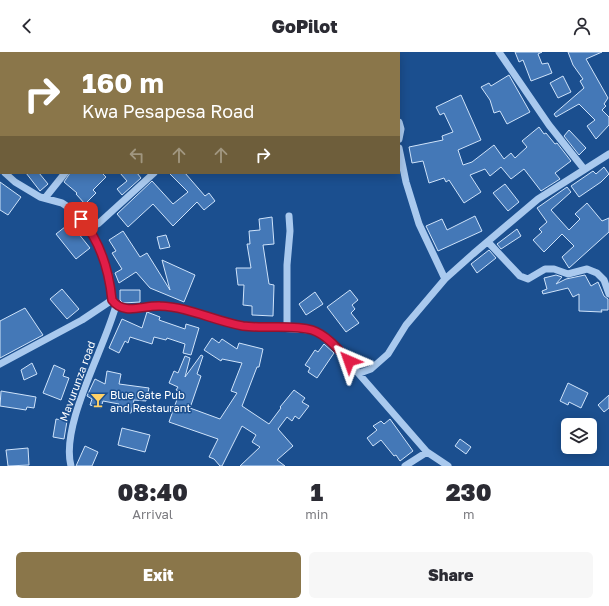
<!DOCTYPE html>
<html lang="en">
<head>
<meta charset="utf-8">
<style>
  body { margin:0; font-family:"Golos Text",sans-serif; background:#f7f7f7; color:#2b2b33; height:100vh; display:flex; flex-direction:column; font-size:15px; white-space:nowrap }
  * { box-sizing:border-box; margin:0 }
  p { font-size:13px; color:#7c7c81 }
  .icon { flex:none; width:22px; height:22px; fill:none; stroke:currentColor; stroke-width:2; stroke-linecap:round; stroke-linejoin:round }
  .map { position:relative; height:414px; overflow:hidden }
  .sheet { display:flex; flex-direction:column; background:#fff; flex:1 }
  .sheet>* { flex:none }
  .hud { position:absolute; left:0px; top:0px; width:400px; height:122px; box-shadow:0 2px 10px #0003; background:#8a764a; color:#fff; overflow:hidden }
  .tools { position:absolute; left:561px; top:366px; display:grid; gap:8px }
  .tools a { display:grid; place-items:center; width:36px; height:36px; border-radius:6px; background:#fff; box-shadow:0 2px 10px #0003; font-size:20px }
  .pin { position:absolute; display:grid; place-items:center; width:34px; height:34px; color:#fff; margin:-17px; border-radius:8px; box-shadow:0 2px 6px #0006 }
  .me { position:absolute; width:44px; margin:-22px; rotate:317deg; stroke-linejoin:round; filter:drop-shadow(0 0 3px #0008) }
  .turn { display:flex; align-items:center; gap:14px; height:84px; padding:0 16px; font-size:18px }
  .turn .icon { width:52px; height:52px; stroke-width:2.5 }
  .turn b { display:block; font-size:28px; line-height:34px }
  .lanes { display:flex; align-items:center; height:38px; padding:0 16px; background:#0003; justify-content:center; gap:20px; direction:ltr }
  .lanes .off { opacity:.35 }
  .eta { display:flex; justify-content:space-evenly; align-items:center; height:68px; text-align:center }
  .eta b { font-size:24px; font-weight:800; line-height:28px }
  .action { display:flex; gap:8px; margin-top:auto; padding:8px 16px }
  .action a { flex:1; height:46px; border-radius:6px; background:#8a764a; color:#fff; font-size:16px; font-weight:800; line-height:46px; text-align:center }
  .action a+a { background:#f7f7f7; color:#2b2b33 }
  header { display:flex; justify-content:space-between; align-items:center; height:52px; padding:0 16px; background:#fff; font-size:18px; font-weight:800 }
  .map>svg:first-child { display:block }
  .building { fill:#4478b7; stroke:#cfe3fa }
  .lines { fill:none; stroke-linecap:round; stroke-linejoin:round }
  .minor { stroke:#a9c9ee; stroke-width:7 }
  .route-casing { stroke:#92132f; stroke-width:10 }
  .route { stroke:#e11d48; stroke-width:7 }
  .labels { text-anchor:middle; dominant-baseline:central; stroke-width:3; stroke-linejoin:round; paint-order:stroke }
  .street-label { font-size:11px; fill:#fff; stroke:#1b4f8f }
  .poi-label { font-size:11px; fill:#fff; stroke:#1b4f8f; text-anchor:start }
</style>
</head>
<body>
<header><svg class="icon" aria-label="back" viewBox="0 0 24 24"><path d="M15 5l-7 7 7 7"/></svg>GoPilot<svg class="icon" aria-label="person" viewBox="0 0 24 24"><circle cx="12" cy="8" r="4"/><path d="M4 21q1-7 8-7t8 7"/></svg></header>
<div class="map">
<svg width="609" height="414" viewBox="0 0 609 414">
  <rect width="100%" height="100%" fill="#1b4f8f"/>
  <path class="building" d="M515 0H542L538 2 542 12 548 11 552 21 531 29 523 8 519 10Z
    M568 0H602L586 7 608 46 604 52 606 54 602 58 609 65V73L596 87 587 74 595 68 579 52 556 65 554 62 584 36 580 29 583 27 573 13Z
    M509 23 530 60 507 72 500 59 494 61 490 48 481 35 489 31 491 34Z
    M563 24 571 40 558 46 550 31Z
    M461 43 481 88 458 98 463 113 472 110 494 93 504 107 511 101 515 106 527 95 522 89 539 75 544 82 546 81 555 92 557 91 571 109 555 121 560 127 541 139 524 117 511 127 501 115 490 124 485 117 470 123 481 140 464 151 449 128 446 130 444 126 429 131 423 109 412 111 409 95 443 88 442 84 453 80 444 61 440 63 436 55Z
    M569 78 586 96 579 103 564 84Z
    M604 115 609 122 601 130 579 145 571 134 593 119 596 122Z
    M26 121H39L48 132 40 139Z
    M70 121H102L106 125 93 138 96 141 85 152 76 142 77 141 64 130Z
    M120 121H137L141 126 122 143 117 137 127 129Z
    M169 121H185L205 144 209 141 215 149 204 158 197 150 173 174 153 152 128 175 117 162 152 129 173 152 188 140Z
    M0 130 21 145 8 163 0 158Z
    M505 132 519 150 508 159 493 141Z
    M567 135 571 140 551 158 569 178 580 167 575 162 587 151 602 169 609 166V180L569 216 562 205 574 194 562 182 544 200 533 188 542 180 539 177 547 170 537 156Z
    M475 164 482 179 438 199 426 174 442 167 447 178Z
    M272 165 274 192 263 193 269 232 274 233 273 264 252 263V254L243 253 244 233H238L236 216H251L247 192H250L249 179 260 178 259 167Z
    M70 171 90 196 76 207 56 182Z
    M517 177 521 184 501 197 497 192Z
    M123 179 140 205 147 201 170 238 162 208 195 223 184 250 150 236 136 220 119 231 115 221 122 217 112 201 116 199 109 188Z
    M166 183 170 195 160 197 157 185Z
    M489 198 496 206 477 221 471 212Z
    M556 223 562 225 556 232 566 227 585 223 591 234 598 230 604 244 608 247V258H601L602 260 579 259V242L573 245 568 236 543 242 542 239 547 237 544 226Z
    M62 237 79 257 67 267 50 247Z
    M120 238H140V250L123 251 120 248Z
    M350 238 358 248 352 253 355 257 351 261 359 271 346 280 327 255Z
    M315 240 323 252 306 263 299 252Z
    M25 256 43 283 0 306V269Z
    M147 260 160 265 159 268 185 277 186 272 199 276 191 303 183 301 185 292 167 286 166 288 154 285 152 292 130 285 128 291 125 289 119 301 109 296 122 267 142 276Z
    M212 286 219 291 222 287 237 297 239 291 263 297 259 315H257L242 354 269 372 281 356 280 355 294 338 305 346 302 350 309 354 299 367 295 364 292 369 287 365 278 377 293 394 277 408 285 414H240L260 395 252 390 256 383 242 374 222 414H220L214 407 209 405 218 387 169 370 180 339 176 338 178 335 169 331 174 319 178 321 185 304 190 306 185 325 201 303 203 304 197 322 201 324 190 356 220 367 237 341 231 339 242 311 222 307 221 309 204 298Z
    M324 292 334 301 317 326 308 320 310 316 305 313 315 298 318 300Z
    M32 311 37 322 24 328 21 318Z
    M54 313 65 318 63 324 69 326 61 348 43 341Z
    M107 319 121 322 119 332 149 336 146 349 134 348 131 361 117 358 119 352 103 349 101 356 90 353 92 347 87 344 94 329 95 327 105 332Z
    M568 331 588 341 581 356 569 350 568 353 560 349Z
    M1 339 36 345 34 356 27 355 26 358 0 354Z
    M609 343V356L604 360 598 353Z
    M56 367 67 369 64 387 53 385Z
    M390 367 413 399 400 409 396 403 394 404 381 388 373 394 367 386 377 378 373 374 381 369 384 372Z
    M122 376 150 383 145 400 118 393Z
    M460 387 471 395 466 402 455 394Z
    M85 394 98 400 92 414H76Z
    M28 396 29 413 8 414 6 398Z"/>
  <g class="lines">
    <path class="minor" d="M124 0H126
      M364 0 365 1
      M499 0 549 73 584 117
      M227 1 228 0
      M0 31H1
      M399 70 401 77 399 87
      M399 96 406 130 419 172 445 227
      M0 117 1 118
      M5 121 15 130 40 145 62 151 74 159 89 176 100 199 109 223 112 248 121 256 131 257 158 254 181 256 243 274 312 278 320 282 338 298 427 400 448 414
      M45 146 65 121
      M89 176 99 171 154 121
      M488 190 520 224 528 227 545 217H554L568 222 587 217 597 221 604 228 609 242
      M287 276V213L290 179 289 164
      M0 312 82 268 112 248
      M360 321 371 317 388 302 406 273 445 227 473 202 538 147 609 102
      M71 414C60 373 105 296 116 253
      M405 414 427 400"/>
  </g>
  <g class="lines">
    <g class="route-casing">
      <path id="route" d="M81 167C101 190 109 219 112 248 124 264 143 253 160 254 189 255 214 269 243 274 264 277 292 272 312 278 327 283 339 298 349 309"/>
    </g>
    <use href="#route" class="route"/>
  </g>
  <defs>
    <g id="bar-bare" transform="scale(1.2)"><path d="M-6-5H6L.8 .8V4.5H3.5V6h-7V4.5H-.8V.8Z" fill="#ffd166" stroke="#1b4f8f" stroke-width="2.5" paint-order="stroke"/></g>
  </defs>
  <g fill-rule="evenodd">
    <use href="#bar-bare" x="98" y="348"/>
  </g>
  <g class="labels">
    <g class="street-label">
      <text transform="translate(77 329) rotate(-70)">Mavurunza road</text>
    </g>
    <g class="poi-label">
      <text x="110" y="342">Blue Gate Pub<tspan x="110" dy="13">and Restaurant</tspan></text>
    </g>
  </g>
</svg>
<div class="tools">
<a><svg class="icon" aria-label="layers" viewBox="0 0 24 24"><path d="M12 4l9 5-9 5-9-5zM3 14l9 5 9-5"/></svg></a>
</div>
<div class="pin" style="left:81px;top:167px;background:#d93025"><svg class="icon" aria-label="arrive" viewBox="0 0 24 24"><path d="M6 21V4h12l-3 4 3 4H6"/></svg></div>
<svg class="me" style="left:349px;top:309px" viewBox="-20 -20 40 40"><path d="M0-17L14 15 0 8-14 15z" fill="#e11d48" stroke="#fff" stroke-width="4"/></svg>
<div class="hud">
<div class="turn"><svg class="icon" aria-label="right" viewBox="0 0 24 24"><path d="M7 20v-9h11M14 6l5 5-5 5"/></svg><div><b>160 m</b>Kwa Pesapesa Road</div></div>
<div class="lanes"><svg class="icon off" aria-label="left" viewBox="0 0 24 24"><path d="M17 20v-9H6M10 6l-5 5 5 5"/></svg><svg class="icon off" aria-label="ahead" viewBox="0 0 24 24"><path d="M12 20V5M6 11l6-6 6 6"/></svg><svg class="icon off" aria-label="ahead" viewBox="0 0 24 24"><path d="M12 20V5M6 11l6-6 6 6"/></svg><svg class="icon" aria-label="right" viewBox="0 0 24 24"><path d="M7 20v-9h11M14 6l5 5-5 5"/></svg></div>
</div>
</div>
<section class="sheet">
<div class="eta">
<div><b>08:40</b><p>Arrival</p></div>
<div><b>1</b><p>min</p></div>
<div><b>230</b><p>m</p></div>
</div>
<div class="action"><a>Exit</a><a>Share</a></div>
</section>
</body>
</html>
